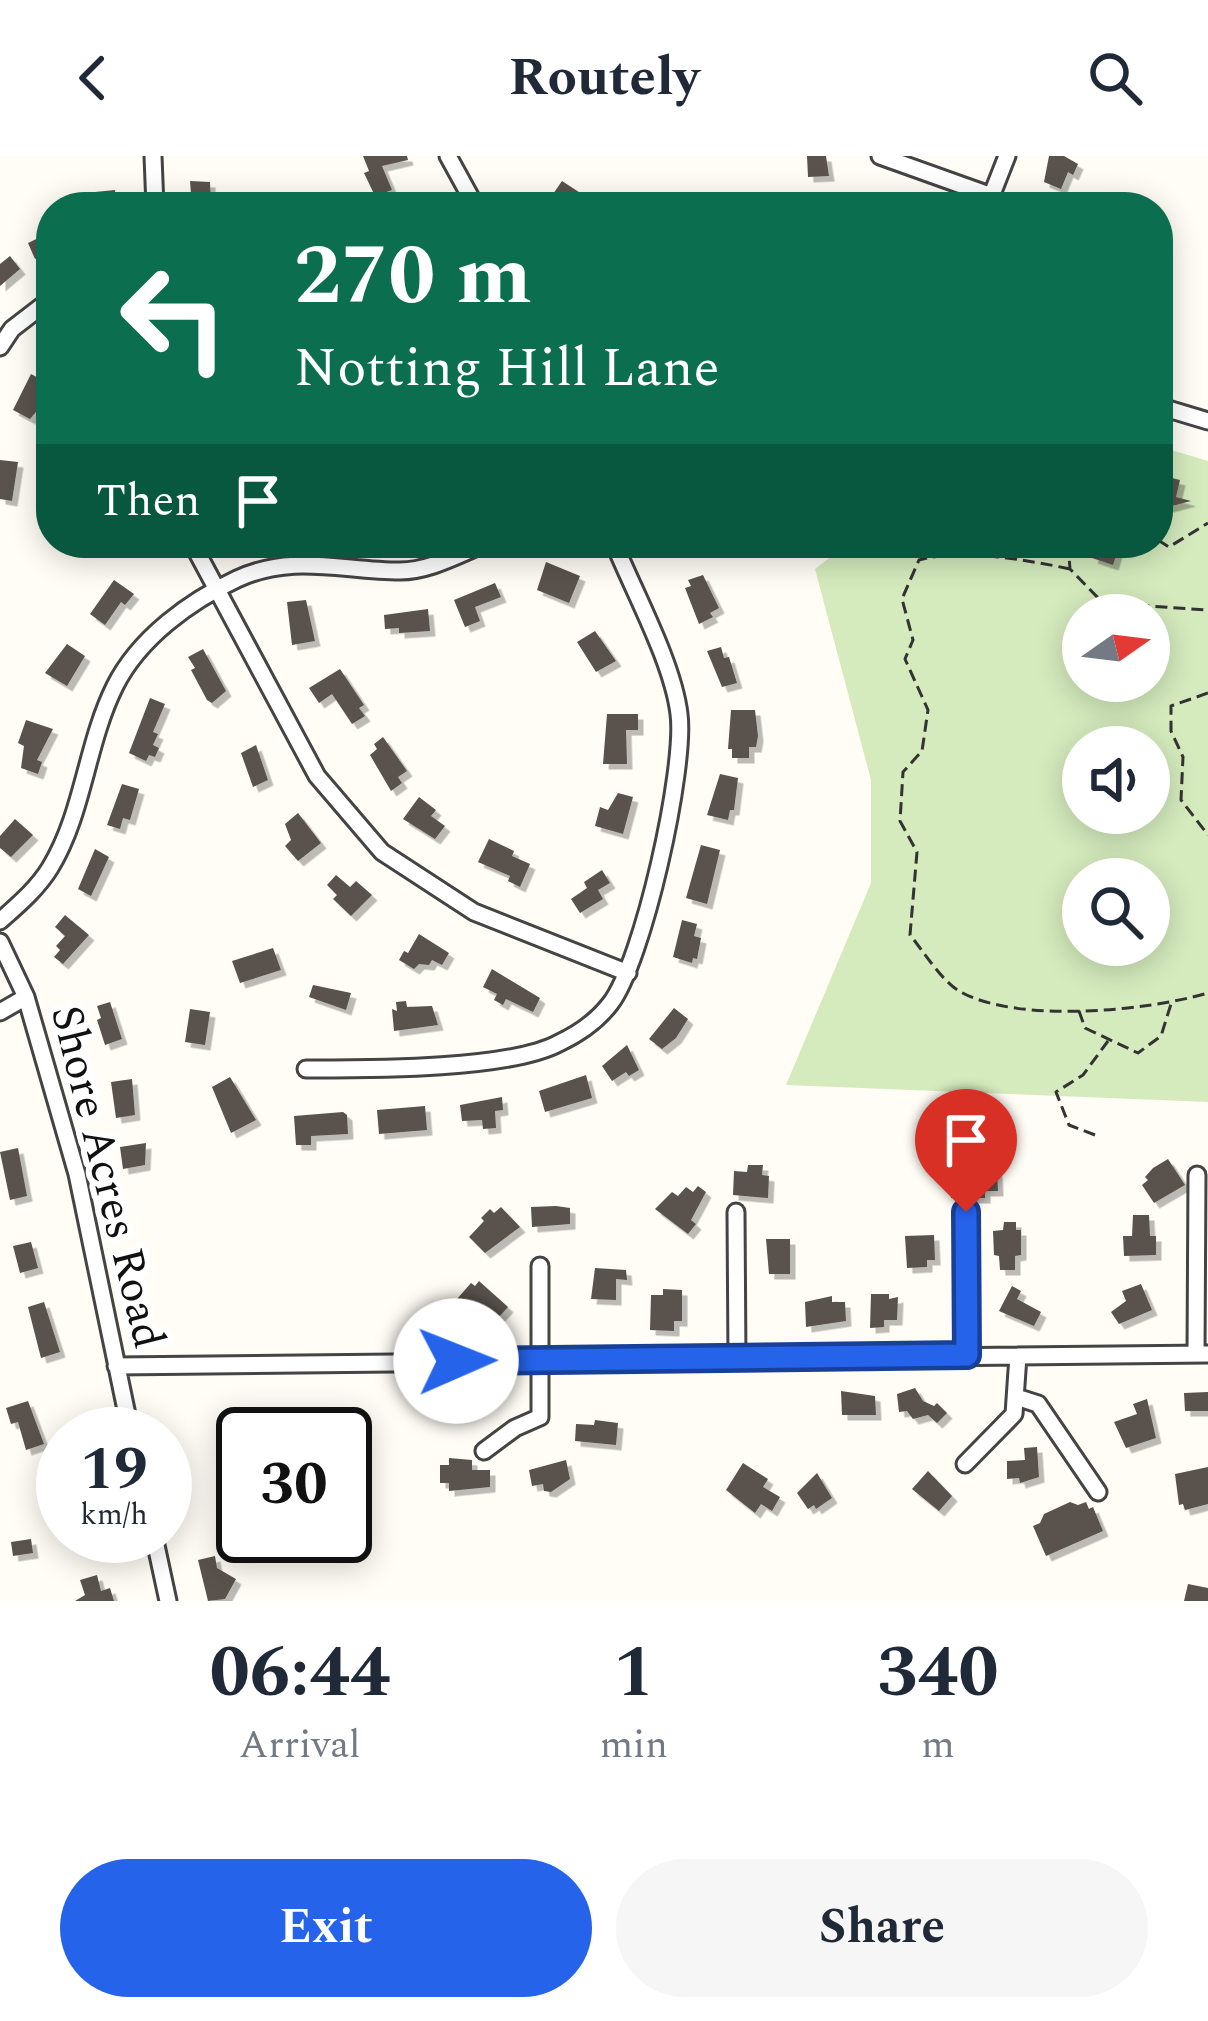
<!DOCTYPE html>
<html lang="en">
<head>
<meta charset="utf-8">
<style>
  body { margin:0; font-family:Spectral,serif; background:#f6f6f7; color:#1f2937; height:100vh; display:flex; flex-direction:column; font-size:45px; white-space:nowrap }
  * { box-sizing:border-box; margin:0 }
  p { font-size:39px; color:#747a83 }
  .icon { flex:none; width:66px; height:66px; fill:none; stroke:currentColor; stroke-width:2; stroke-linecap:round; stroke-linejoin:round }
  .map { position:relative; height:1445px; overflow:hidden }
  .panel { display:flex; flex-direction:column; background:#fff; flex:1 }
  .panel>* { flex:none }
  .hud { position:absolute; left:36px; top:36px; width:1137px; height:366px; border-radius:48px; box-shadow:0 6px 30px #0003; background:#0b6e4f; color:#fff; overflow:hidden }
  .needle { width:78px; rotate:76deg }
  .tools { position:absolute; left:1062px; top:438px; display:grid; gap:24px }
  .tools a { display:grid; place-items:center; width:108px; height:108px; border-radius:50%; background:#fff; box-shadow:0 6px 30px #0003; font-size:60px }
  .speed { position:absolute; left:36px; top:1251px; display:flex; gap:24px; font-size:60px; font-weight:700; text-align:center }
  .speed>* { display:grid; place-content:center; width:156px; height:156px; border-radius:50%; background:#fff; box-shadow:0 6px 30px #0003; line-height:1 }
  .speed small { font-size:30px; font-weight:400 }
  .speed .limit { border:6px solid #111; border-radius:18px; background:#fff; color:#111 }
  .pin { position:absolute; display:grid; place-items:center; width:102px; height:102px; color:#fff; margin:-123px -51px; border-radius:50% 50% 50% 0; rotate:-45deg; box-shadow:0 0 12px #0007 }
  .pin .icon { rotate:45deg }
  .me { position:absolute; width:132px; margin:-66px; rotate:89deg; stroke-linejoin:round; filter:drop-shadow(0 0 9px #0008) }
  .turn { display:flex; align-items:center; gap:42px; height:252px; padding:0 60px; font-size:54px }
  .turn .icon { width:156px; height:156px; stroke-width:2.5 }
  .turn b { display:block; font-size:84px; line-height:102px }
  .then { display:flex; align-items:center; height:114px; padding:0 60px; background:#0003; gap:24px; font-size:45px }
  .eta { display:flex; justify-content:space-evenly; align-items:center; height:204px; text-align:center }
  .eta b { font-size:72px; font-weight:700; line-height:84px }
  .button { display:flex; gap:24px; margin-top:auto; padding:24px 60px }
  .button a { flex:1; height:138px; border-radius:72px; background:#2563eb; color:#fff; font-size:48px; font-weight:700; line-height:138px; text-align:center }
  .button a+a { background:#f6f6f7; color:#1f2937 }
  header { display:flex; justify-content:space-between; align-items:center; height:156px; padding:0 60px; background:#fff; font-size:54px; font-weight:700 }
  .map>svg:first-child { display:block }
  .green { fill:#d5ebbd; fill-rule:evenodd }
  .building { fill:#5a524d; filter:url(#shadow) }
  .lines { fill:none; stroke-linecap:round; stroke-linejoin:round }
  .minor-casing { stroke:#444; stroke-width:21 }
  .path { stroke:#333; stroke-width:3; stroke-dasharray:12 6; stroke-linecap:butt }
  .minor { stroke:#fff; stroke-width:15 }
  .route-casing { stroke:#184099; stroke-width:30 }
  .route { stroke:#2563eb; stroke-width:21 }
  .labels { text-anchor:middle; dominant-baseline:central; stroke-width:12; stroke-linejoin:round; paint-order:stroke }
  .street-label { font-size:45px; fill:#111; stroke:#fff }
</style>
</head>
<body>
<header><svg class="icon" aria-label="back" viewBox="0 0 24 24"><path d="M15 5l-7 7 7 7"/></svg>Routely<svg class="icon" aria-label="search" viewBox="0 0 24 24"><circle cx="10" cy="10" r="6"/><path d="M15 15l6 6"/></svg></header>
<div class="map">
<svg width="1208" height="1445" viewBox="0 0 1208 1445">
  <defs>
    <filter id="shadow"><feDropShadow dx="5.5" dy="5.5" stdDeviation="0" flood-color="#0004"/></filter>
  </defs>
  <rect width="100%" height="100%" fill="#fffdf5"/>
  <path class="green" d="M1158 290 1208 305V946L786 929 871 727V624L815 413 849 387H1158ZM1083 459H1149V525H1083ZM1083 591H1149V657H1083ZM1083 723H1149V789H1083Z"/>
  <path class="building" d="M363 0H407L408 4 382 10 392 34 375 40 364 17 369 15Z
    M807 0H826L829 20 808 21Z
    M1049 0H1064L1078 8 1073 19 1068 16 1061 33 1044 26Z
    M190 25 210 26 211 51H192Z
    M562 25 588 42 582 51H544Z
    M115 34 116 51H97L95 36Z
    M51 76V95L35 103 28 87Z
    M10 100 20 113 0 130V108Z
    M31 218 48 227 41 242 46 244 30 263 13 254Z
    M0 304 18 306 12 345 0 343Z
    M1160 319 1180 324 1176 341 1191 345 1168 351 1158 343Z
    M1097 387H1120L1113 409 1092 402Z
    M546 406 580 420 569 447 537 434Z
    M703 419 719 452 710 457 713 461 699 468 685 432 691 430 688 424Z
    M114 424 134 438 125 449 121 446 105 469 90 458Z
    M495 427 501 441 475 451 480 465 465 471 454 444Z
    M306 444 315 485 292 489 287 446Z
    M428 453 430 475 399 477V472L385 473 384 459Z
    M595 475 616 505 596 516 577 486Z
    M67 488 85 500 67 530 45 517Z
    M721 491 724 502 729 501 737 527 722 531 707 495Z
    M203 493 226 535 212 547 207 544 191 514 195 512 188 501Z
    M340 513 364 549 359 552 365 560 352 568 332 538 319 547 309 532Z
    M150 542 165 548 153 576 158 578 153 589 159 592 155 601 149 599 146 605 129 597Z
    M731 554H755L758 580 756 591H749V602H732V593H728Z
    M607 558H638V574H626L627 608H603Z
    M26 564 53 573 37 604 42 606 38 618 21 612 24 590 18 587Z
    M383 581 407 615 398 621 402 627 391 635 370 599 377 593 374 588Z
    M256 589 268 624 253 631 241 597Z
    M720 618 738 622 734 654H730L728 664 707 659Z
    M122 628 139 633 130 664 123 662 120 673 107 669Z
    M618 637 633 641 623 678 595 670 600 651 608 654Z
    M419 641 436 654 431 660 445 670 435 683 403 663Z
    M298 657 321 687 298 705 285 690 291 684 285 668Z
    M15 663 33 679 11 701 0 692V680Z
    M489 683 514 695 512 700 530 708 520 731 508 725 510 720 478 706Z
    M701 689 720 694 707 748 686 742Z
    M95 693 109 701 91 740 78 733Z
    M602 714 610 727 598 734 603 743 580 757 571 743 587 732 584 726Z
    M336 719 350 731 356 725 372 739 351 760 333 743 337 739 327 729Z
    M65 759 89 779 63 808 54 801 60 794 56 790 65 780 55 771Z
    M682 764 697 768 694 780 701 782 697 803 693 802 692 807 673 801Z
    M419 778 449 797 442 809 432 804 429 809 419 808 414 813 399 804 404 795 408 797Z
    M273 792 281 814 240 827 232 805Z
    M492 813 540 842 533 856 506 843 503 849 494 844 497 838 483 831Z
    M313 829 351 837 346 854 309 841Z
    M406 845 407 851 432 850 438 869 394 875 392 853 397 855 396 846Z
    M110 846 122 883 105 889 97 864 101 862 97 850Z
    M674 852 688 863 676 882 662 893 649 883Z
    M190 853 210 856 205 889 185 886Z
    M627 889 639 914 629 920 626 916 612 925 602 910Z
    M586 919 592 942 545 956 539 935Z
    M230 921 256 964 231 977 212 931Z
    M132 923 135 959 116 962 111 926Z
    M502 941 503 954 495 955 496 972 483 973 482 964 462 965 460 949Z
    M425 950 427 974 379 978 377 954Z
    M343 956 347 959 348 978 311 980V989H296L294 960Z
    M146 987 145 1009 123 1013 120 991Z
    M18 992 27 1040 10 1044 0 996Z
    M1168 1003 1185 1029 1154 1047 1142 1029 1148 1024 1145 1021 1153 1012Z
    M748 1009H763L762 1019 769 1020 768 1042 733 1039 734 1015 747 1016Z
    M967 1012 997 1015 998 1035H985V1042H951V1019H961Z
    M698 1030 706 1036 691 1064 696 1068 688 1078 655 1053 672 1036 678 1040 686 1031 693 1036Z
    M556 1050 570 1052V1068L532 1071 531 1051Z
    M501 1051 520 1071 485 1097 469 1081 484 1065 481 1062 490 1053 494 1057Z
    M1133 1059H1149L1150 1080H1156V1099L1124 1100 1123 1080H1132Z
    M1004 1066H1016V1074H1021V1099L1015 1100V1114H1000L999 1100 994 1099 993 1075 1003 1074Z
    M934 1079 935 1104H927V1111L907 1112 905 1080Z
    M766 1083H790V1118H769Z
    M31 1086 38 1112 20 1117 13 1090Z
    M595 1112 626 1114 627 1124 616 1123V1144L591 1143Z
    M479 1125 508 1151 498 1162 487 1152 474 1166H467L456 1156 461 1146 457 1143 471 1127 475 1130Z
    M1141 1128 1152 1154 1119 1168 1111 1156 1126 1145 1122 1135Z
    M1012 1130 1021 1135 1017 1143 1041 1156 1034 1170 999 1155Z
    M663 1133 682 1134V1165H674V1175L650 1174 651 1139H663Z
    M871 1138H889V1143L898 1141 897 1164H884V1171L870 1172Z
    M832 1140V1146H845L846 1165 806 1171 805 1146Z
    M44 1146 60 1196 41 1202 28 1151Z
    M915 1232 923 1245 934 1250 937 1247 947 1257 937 1267 928 1259 913 1263 907 1255 899 1256 897 1238Z
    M841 1235 875 1240 876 1259H842Z
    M1208 1236V1255H1185L1184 1237Z
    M1147 1243 1156 1282 1126 1292 1114 1266 1137 1258 1133 1248Z
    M28 1245 44 1288 26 1294 18 1266 11 1268 6 1252Z
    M595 1264 618 1267 616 1289 575 1285 576 1268 594 1269Z
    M1037 1291 1039 1321 1020 1327 1019 1322 1007 1323V1305L1025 1304 1024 1292Z
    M449 1302 472 1304V1314H490V1331L449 1335V1327H440V1309H449Z
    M566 1304 570 1323 551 1336 544 1335 543 1328 532 1330 529 1314Z
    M743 1307 768 1323 763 1331 780 1341 772 1355 761 1348 755 1357 726 1334Z
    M1208 1311V1348L1185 1354 1183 1348 1179 1349 1175 1318Z
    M928 1315 952 1340 939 1355 912 1333Z
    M817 1317 832 1342 816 1353 814 1349 808 1353 797 1337Z
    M1070 1346 1078 1349 1086 1346 1089 1353 1093 1351 1103 1375 1046 1400 1033 1370 1040 1367 1044 1358Z
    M31 1383 33 1397 13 1400 11 1386Z
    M215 1400 217 1412 236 1423 225 1443 208 1445 198 1404Z
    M97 1419 101 1435 110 1432 114 1445H75L85 1439 80 1424Z
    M1188 1428 1208 1432V1445H1184Z"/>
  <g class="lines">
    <g class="minor-casing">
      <path id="minor" d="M153 0 155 51
        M448 0 476 51
        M880 0 992 40
        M987 51 1007 0
        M0 191 12 173 51 143
        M1158 250 1208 265
        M192 387 317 620 382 696 474 756 628 817
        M0 765C18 749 37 733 50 712 84 656 86 588 115 530 139 482 190 445 237 423 293 397 342 415 400 415 430 415 459 398 487 387
        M0 786 26 841 77 1018 131 1278
        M0 856 26 841
        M306 913C367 913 509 914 559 887 578 878 597 865 610 848 643 806 686 612 679 558 673 507 634 436 614 387
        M736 1056 737 1204
        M966 1056 967 1199
        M1196 1197 1197 1019
        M116 1210 1208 1198
        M1016 1241 1038 1248 1098 1336
        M484 1295 515 1272 540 1261V1110
        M965 1308 1014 1258 1018 1200
        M154 1380 168 1445"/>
    </g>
    <path class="path" d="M1158 384 1169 391 1208 367
      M1068 387 1070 413 1103 447 1208 454
      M1070 413C1028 404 960 392 919 404L902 443 913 484 905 503 928 554 922 595 903 616 900 665 917 696 910 779C924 796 941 824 959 835 1016 868 1147 855 1208 837
      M1208 537 1171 550V575L1183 601 1181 644 1208 679
      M1079 855 1085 872 1138 897 1161 880 1171 848
      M1095 979 1069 969 1056 936 1083 919 1108 885"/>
    <use href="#minor" class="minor"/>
  </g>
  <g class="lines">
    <g class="route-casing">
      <path id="route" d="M456 1205 967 1199 966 1056"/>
    </g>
    <use href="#route" class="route"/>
  </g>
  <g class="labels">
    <g class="street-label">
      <text transform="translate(107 1021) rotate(76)">Shore Acres Road</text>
    </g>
  </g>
</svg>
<div class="tools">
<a><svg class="needle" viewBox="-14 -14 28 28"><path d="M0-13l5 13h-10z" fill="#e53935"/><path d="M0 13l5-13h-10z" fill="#747a83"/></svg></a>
<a><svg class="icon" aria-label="sound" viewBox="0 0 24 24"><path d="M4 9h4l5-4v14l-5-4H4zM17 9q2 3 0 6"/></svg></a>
<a><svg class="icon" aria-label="search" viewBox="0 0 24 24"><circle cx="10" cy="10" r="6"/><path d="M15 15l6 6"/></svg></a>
</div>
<div class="speed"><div>19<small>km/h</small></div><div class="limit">30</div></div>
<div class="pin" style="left:966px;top:1056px;background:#d93025"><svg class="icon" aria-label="arrive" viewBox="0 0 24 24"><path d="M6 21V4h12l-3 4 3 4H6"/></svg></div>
<svg class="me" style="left:456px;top:1205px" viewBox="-20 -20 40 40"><circle r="19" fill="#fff"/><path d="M0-13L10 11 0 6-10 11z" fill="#2563eb"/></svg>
<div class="hud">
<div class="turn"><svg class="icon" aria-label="left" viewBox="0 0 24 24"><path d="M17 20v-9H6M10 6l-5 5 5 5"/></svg><div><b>270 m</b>Notting Hill Lane</div></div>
<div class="then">Then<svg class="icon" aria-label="arrive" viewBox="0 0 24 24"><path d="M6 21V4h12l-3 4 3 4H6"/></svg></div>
</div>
</div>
<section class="panel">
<div class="eta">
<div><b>06:44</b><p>Arrival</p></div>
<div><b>1</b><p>min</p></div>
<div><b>340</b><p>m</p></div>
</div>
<div class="button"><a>Exit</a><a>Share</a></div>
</section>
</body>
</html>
